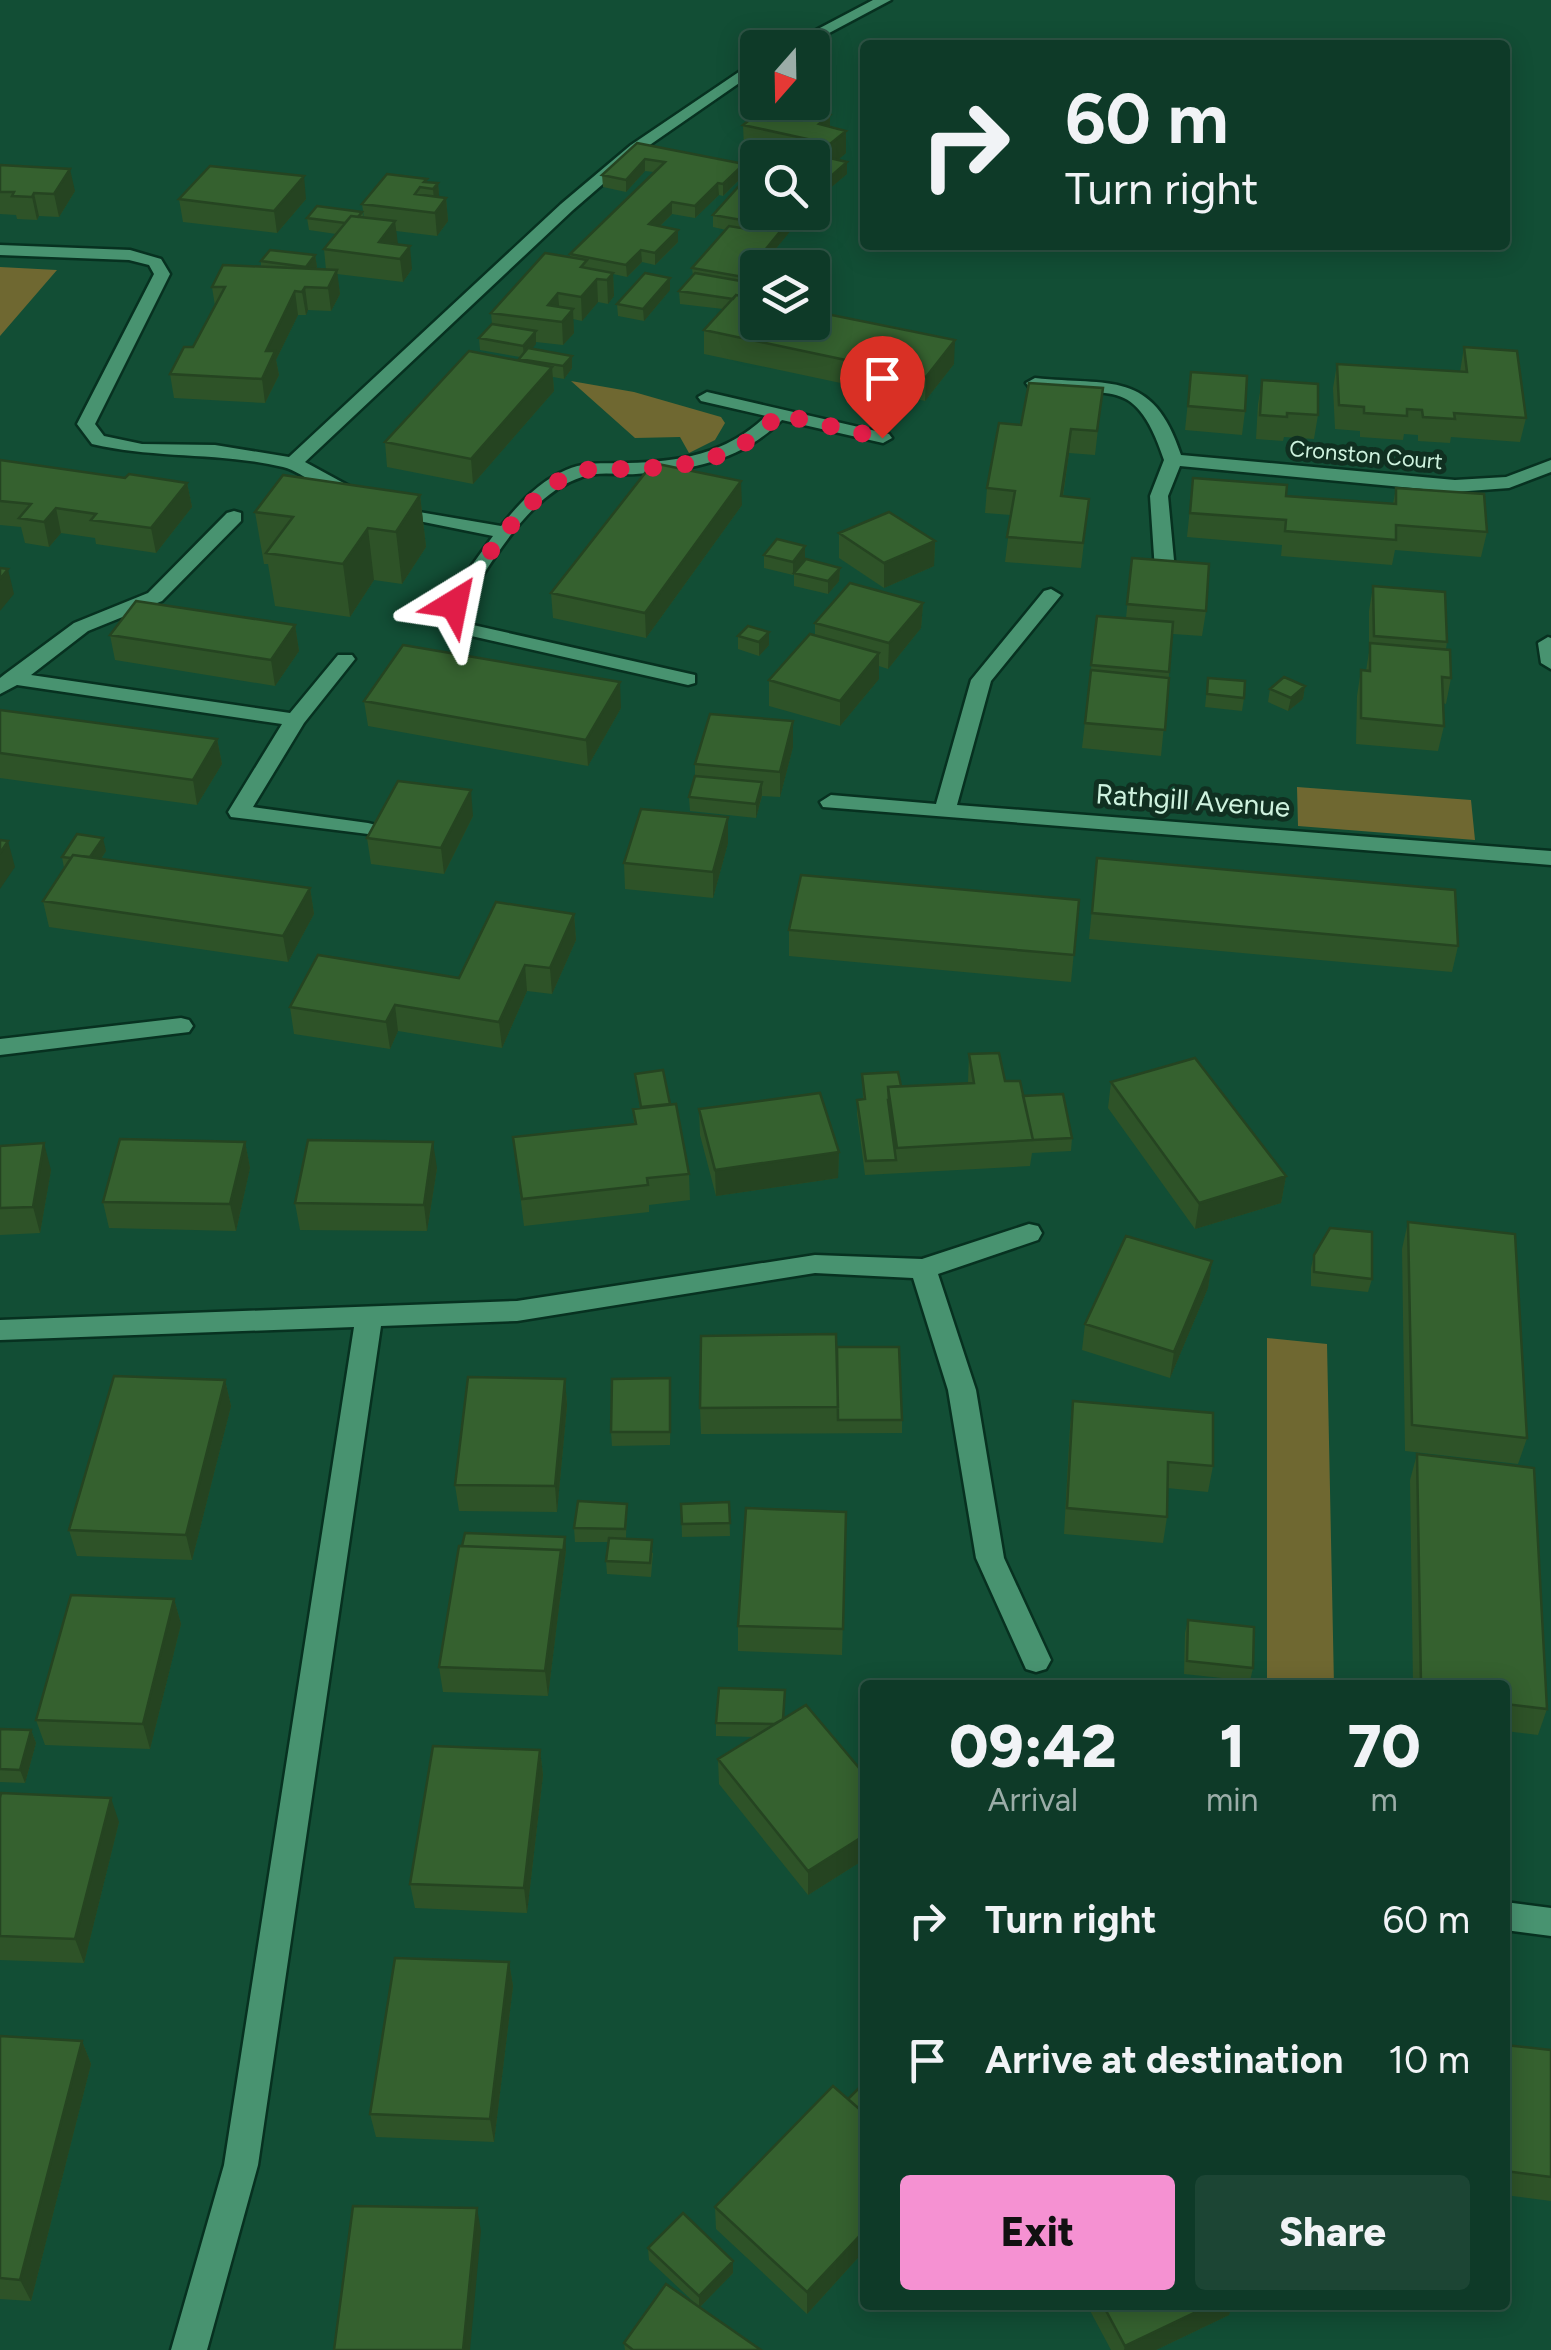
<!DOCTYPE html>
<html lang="en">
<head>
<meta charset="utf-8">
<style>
  body { margin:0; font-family:Figtree,sans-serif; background:#1c4534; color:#f1f3f6; height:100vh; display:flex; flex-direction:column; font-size:38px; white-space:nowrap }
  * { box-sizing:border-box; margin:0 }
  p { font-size:32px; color:#9bada8 }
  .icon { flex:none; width:55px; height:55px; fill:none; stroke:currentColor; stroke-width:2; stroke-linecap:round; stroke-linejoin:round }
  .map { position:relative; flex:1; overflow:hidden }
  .side { position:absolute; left:860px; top:1680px; width:650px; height:630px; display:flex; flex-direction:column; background:#0e3a28; border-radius:10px; box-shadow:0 5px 25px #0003,0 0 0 2px #2e5445 }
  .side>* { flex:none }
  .guide { position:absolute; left:860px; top:40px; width:650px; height:210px; border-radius:10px; box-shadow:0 5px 25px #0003,0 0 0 2px #2e5445; background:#0e3a28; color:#f1f3f6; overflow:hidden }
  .needle { width:65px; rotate:200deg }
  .buttons { position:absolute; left:740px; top:30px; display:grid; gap:20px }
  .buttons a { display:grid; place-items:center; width:90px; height:90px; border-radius:10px; background:#0e3a28; box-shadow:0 5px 25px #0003,0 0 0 2px #2e5445; font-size:50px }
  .pin { position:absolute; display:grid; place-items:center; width:85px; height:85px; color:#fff; margin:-102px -42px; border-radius:50% 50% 50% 0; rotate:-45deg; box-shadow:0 0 10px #0007 }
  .pin .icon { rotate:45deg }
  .me { position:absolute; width:110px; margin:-55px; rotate:35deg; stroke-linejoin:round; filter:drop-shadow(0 0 8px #0008) }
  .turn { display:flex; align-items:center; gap:35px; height:210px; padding:0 40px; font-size:45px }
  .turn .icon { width:130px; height:130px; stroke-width:2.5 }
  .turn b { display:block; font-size:70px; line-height:85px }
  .eta { display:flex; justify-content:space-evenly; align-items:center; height:170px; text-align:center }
  .eta b { font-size:60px; font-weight:800; line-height:70px }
  .cta { display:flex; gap:20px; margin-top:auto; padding:20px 40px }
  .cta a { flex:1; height:115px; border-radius:10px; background:#f591d2; color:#111; font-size:40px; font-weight:800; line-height:115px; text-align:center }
  .cta a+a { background:#1c4534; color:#f1f3f6 }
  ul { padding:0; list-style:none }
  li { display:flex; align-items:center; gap:30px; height:140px; padding:0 40px }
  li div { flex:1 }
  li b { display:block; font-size:38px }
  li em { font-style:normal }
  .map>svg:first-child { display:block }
  .green { fill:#6f6831 }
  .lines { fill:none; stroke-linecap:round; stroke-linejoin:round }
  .minor-casing { stroke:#073120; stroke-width:5 }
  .minor { fill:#489370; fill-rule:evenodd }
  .wall { fill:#2e5328 }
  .shaded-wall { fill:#254421 }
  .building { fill:#35612f; stroke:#254421; stroke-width:2.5 }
  .route { stroke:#e11d48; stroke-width:18; stroke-dasharray:0 32.4 }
  .labels { text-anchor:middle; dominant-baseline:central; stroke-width:10; stroke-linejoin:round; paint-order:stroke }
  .far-street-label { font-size:22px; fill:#cef2de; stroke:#103021 }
  .street-label { font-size:28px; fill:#cef2de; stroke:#103021 }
</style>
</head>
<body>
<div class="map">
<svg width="1551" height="2350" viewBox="0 0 1551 2350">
  <rect width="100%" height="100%" fill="#124e35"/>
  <path class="green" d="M0 267 57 270 0 336Z
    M571 381 634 392 721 417 725 423 715 440 689 453 680 437 635 438Z
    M1297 787 1471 800 1475 840 1298 826Z
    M1267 1338 1327 1344 1334 1685H1267Z"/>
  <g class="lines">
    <g class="minor-casing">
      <path id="minor" d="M873 0H891L801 48H782Z
        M758 59V70L641 151 573 210 305 462 360 492V500C334 505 308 473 283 467 220 452 155 459 92 444L77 424 154 274 149 265 129 260 0 255V245L130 250 161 259 170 274 95 424 104 436 142 444 215 445 289 457 561 204 631 145Z
        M1035 378C1110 386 1153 369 1181 455L1455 480 1506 477 1551 460V472L1509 488 1455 492 1180 466 1168 496 1175 571 1165 577 1155 571 1150 496 1164 460C1133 366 1104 403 1029 387L1026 383Z
        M707 392 889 434 892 438 883 443 782 420C742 460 691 471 636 474 618 475 599 471 582 477 529 494 493 561 464 604L473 625 695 675V683L688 685 458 633 444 604 493 536 384 514V506L501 526C519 504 539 481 566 470 586 461 607 464 628 463 680 462 728 453 766 416L701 401 698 397Z
        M234 511 241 513V521L162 601 88 631 31 675 290 713 338 655H352L355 659 304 723 253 807 368 823 376 825 379 830 376 835 231 817 228 812 282 724 17 685 0 694V678L5 674 74 623 148 593 227 513Z
        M1051 589 1061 595 991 681 957 805 1551 851V865L823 807 820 802 831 795 936 804 971 680 1044 591Z
        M1548 637 1551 638V669L1541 663 1538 643Z
        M181 1018 189 1020 193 1026 189 1032 0 1055V1039Z
        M1029 1224 1038 1226 1042 1233 1038 1240 938 1274 976 1390 1004 1558 1051 1660 1046 1669 1036 1672 1026 1669 976 1558 948 1390 913 1278 815 1273 517 1321 381 1326 258 2165 207 2350H171L224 2165 354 1327 0 1340V1320L517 1301 815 1255 922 1259Z
        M1505 1902 1551 1908V1936L1505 1930Z"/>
    </g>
    <use href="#minor" class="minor"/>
  </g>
  <path class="wall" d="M865 108V125L859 124 860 113Z
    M747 112 824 114 830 127 846 131V153L838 160 847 174 829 189 812 186V158H790L744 147 743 125 747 122Z
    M637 143 744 164V175L723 196 719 195 695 218 672 214 660 226 678 242 655 265 642 262 627 277 613 274 614 296 608 304 598 302 582 321 573 319 574 333 563 345 536 342 532 349 572 356V368L564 379 553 377 554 391 473 484 387 467 385 442 519 360 520 357 480 350 479 338 492 324 491 313 570 257V254L654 172 645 171 626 192 603 187 602 175Z
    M0 165 75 191 59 217 39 216 37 220 17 219 16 215 0 214Z
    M427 179V182L438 183 439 197 446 198 448 221 437 236 396 231 397 245 412 269 403 282 337 274 340 294 331 311 308 310 306 315H298L276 360 279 375 265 403 174 398 170 374 193 347 215 306 212 287 261 267V261L315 255 317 267 315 269 326 270 324 249 336 234 309 230 307 218 362 212 364 218 362 204Z
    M179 199H306L277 233 183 222Z
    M758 212H806L760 268H758L748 283 758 322 954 364 925 401 704 354V330L723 309 680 304 679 291 693 276 692 268 726 230 713 227V215Z
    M670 290 644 321 618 316 617 304Z
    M1464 347 1526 418 1520 442 1451 437 1450 443 1418 441V435L1404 434 1403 440 1360 437V431L1335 429 1333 388 1337 364 1460 372Z
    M1191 372 1245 411 1242 435 1185 430Z
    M1262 380 1318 415 1314 439 1284 437 1283 441 1256 439 1258 404Z
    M1100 412 1095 455 1069 453 1063 497 1089 499 1081 568 1005 562 1011 515 985 513 987 488 1021 425Z
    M0 460 125 478 187 483 192 507 156 553 96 544 95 538 61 533 49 547 25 543 21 527 0 525Z
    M1193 478 1286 496 1393 504 1396 488 1487 532 1481 557 1395 550 1392 565 1281 556 1282 545 1187 537Z
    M420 495 426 547 402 584 374 580 350 617 275 606 268 564H264L255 512Z
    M742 505 646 638 553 618 551 593Z
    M839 533 935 541 934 566 884 588 839 558Z
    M764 555 805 559 840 568 839 581 828 594 794 586V573L793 575 764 568Z
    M1132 558 1206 611 1202 636 1173 634 1161 756 1082 748 1097 616 1126 618Z
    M1373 586 1447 642 1446 649 1451 678 1446 704 1443 703 1444 726 1438 751 1356 744 1357 696 1361 670 1366 671 1369 652V611Z
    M923 603 921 628 888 669 879 666V679L840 726 769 706V680L815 635V623Z
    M295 625 299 651 275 686 115 660 110 635Z
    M769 632V645L759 656 738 649V636Z
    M1208 678 1244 698 1242 711 1205 707Z
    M1305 686 1303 699 1288 711 1268 702 1270 689Z
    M364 701 621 708 588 766 368 726Z
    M0 710 217 739 222 764 197 805 0 778Z
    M793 747 780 797 762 796 756 818 690 811 689 797 695 776V764Z
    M473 816 444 874 371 864 367 838Z
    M728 843 713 898 625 889 624 863Z
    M106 851 101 859 310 888 314 914 288 962 49 927 43 901 64 868 62 857Z
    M1097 858 1458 946 1452 972 1089 939Z
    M1079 900 1071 982 789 956V930Z
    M574 914 576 940 552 994 527 991 502 1048 398 1031 390 1049 294 1034 290 1007 459 978Z
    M969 1054 1023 1096 1072 1138 1071 1151 1032 1153 1030 1166 865 1175 857 1114V1100L863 1099 862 1074 901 1086 968 1083Z
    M635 1074 670 1105 689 1174 690 1200 649 1205V1212L524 1226 513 1137 634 1124 633 1109H640Z
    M1111 1082 1286 1176 1281 1203 1195 1229 1108 1108Z
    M699 1109 839 1152 838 1178 716 1196 700 1135Z
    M245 1142 250 1168 236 1231 109 1228 103 1202Z
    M0 1146 51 1170 40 1233 0 1235Z
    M437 1168 427 1231 300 1230 295 1203Z
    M1408 1222 1527 1438 1518 1464 1405 1451 1402 1249Z
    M1314 1255 1372 1279 1368 1292 1311 1286V1268Z
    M1212 1261 1208 1288 1170 1378 1082 1350 1085 1324Z
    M837 1347 902 1420V1433L701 1434 700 1408Z
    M565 1379 567 1405 557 1512 459 1511 455 1485Z
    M225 1380 231 1406 192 1560 77 1556 69 1530Z
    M671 1392 670 1445 612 1446 611 1432Z
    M1073 1401 1213 1466 1208 1492 1167 1488V1517L1163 1543 1064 1534 1070 1427Z
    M1417 1454 1547 1709 1538 1735 1505 1731V1685H1413L1410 1480Z
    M729 1502 730 1536 682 1537 681 1504Z
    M627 1504 626 1538 653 1553 651 1577 607 1574 606 1561 608 1542H575L574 1528Z
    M846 1512 842 1655 738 1651V1626Z
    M566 1550 548 1696 443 1692 439 1667Z
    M174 1599 181 1624 150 1749 45 1745 36 1720Z
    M1188 1620 1253 1668 1250 1681 1184 1674 1185 1633Z
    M784 1719 865 1775V1859L808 1895 719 1784 718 1759 754 1737 716 1736V1723Z
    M0 1729 31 1730 36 1743 25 1783 0 1782Z
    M540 1750 543 1775 527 1913 415 1908 410 1884Z
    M0 1798 119 1822 84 1963 0 1960Z
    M509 1962 513 1986 494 2142 376 2137 370 2114Z
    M0 2036 82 2041 91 2064 31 2301 0 2299Z
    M1505 2045 1551 2050V2201L1505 2195Z
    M865 2082V2250L807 2314 716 2229 715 2207 848 2099Z
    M648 2248 733 2261V2273L700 2307 761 2350H625L624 2343 698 2306 649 2260Z
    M1087 2305H1232L1229 2315 1156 2350H1111Z"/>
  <path class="shaded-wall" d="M824 97V119L809 110Z
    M830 115V137L819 124Z
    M846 131V153L830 167V144Z
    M645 159V171L626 192V180Z
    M847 162V174L829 189V178Z
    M744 164V175L723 196V184Z
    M70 169 75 191 59 217 54 194Z
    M304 176 306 199 277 233 274 211Z
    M438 183 440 206 435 212 433 189Z
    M718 183 719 195 695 218V206Z
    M34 193 39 216 37 220 32 197Z
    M446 198 448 221 437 236 435 213Z
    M672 202V214L650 236 649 224Z
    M796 212H806L760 268H758V271L743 289V277Z
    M395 221 398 244 379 242Z
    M678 230V242L655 265V253Z
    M410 246 412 269 403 282 400 259Z
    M641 250 642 262 627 277 626 265Z
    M315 255 317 267 308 279 306 267Z
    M337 270 340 294 331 311 328 288Z
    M613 273 614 296 608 304 607 280Z
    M670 278V290L644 321 643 309Z
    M597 279 598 302 582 321 581 297Z
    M305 287 308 310 306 315 302 292Z
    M295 291 298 315 276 360 279 375 265 403 262 379 266 351Z
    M558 293 560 317 548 305Z
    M573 309 574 333 563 345 562 322Z
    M536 331V344L524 358 523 346Z
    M955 340 954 364 925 401 926 377Z
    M572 356V368L564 379 563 366Z
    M552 367 554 391 473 484 471 459Z
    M1071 429 1069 453 1059 521 1061 496Z
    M741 481 742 505 646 638 645 613Z
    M187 483 192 507 156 553 151 528Z
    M420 495 426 547 402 584 396 532Z
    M56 508 61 533 49 547 44 522Z
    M368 528 374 580 350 617 343 564Z
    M935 541 934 566 884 588V563Z
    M805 546V559L793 575V562Z
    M840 568 839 581 828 594V581Z
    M8 569 14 594 0 611V579Z
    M923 603 921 628 888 669 889 643Z
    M295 625 299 651 275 686 271 660Z
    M769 632V645L759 656V642Z
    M879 653V679L840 726V701Z
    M620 682 621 708 588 766 586 740Z
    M1305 686 1303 699 1288 711 1291 698Z
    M793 721V747L780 797V772Z
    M217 739 222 764 197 805 193 780Z
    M762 782V795L756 818V804Z
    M471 790 473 816 444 874 441 848Z
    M728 817V843L713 898V872Z
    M103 838 106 851 91 874 88 861Z
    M8 841 15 867 0 889V853Z
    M310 888 314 914 288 962 283 936Z
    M574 914 576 940 552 994 550 968Z
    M525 965 527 991 502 1048 499 1022Z
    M395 1005 398 1031 390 1049 386 1022Z
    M245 1142 250 1168 236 1231 230 1204Z
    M433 1142 437 1168 427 1231 424 1205Z
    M44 1143 51 1170 40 1233 33 1207Z
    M839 1152 838 1178 716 1196 715 1170Z
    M1286 1176 1281 1203 1195 1229 1199 1203Z
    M1212 1261 1208 1288 1170 1378 1174 1352Z
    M565 1379 567 1405 557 1512 555 1486Z
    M225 1380 231 1406 192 1560 186 1535Z
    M565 1537 566 1550 548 1696 545 1671 561 1550Z
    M174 1599 181 1624 150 1749 143 1724Z
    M31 1730 36 1743 25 1783 20 1770Z
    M540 1750 543 1775 527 1913 524 1888Z
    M111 1798 119 1822 84 1963 75 1939Z
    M865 1835V1859L808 1895V1871Z
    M509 1962 513 1986 494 2142 490 2119Z
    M82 2041 91 2064 31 2301 20 2280Z
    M477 2208 481 2231 470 2350H463Z
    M865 2230V2250L807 2314V2292Z
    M733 2261V2273L699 2308V2296Z
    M1211 2305H1232L1229 2315 1156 2350H1124L1125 2346Z"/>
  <path class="building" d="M812 95 824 97 809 110 830 115 819 124 846 131 830 144 743 125 757 114 747 112 759 102H812Z
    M637 143 744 164 723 184 718 183 695 206 672 202 649 224 678 230 655 253 641 250 626 265 570 254 665 162 645 159 626 180 602 175Z
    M803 152 847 162 829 178 812 174V158H797Z
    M0 165 70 169 54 194 34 193 32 197 12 196 14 192H0Z
    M210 166 304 176 274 211 179 199Z
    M387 174 427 179 424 182 438 183 433 189 420 187 415 194 446 198 435 213 362 204Z
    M738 187 758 191V212H796L743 277 692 268 729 226 753 230 759 223 713 215Z
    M317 206 362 212 358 217 351 216 345 223 307 218Z
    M351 216 395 221 379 242 410 246 400 259 324 249Z
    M270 250 315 255 306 267 261 261Z
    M545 253 587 260 581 267 613 273 607 280 597 279 581 297 558 293 548 305 573 309 562 322 491 313Z
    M223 265 337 270 328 288 305 287 302 292 295 291 266 351H275L262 379 170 374 184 347H193L225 287H212Z
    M645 273 670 278 643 309 617 304Z
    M695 273 758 284V286L747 297 736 295 733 299 679 291Z
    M758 287V322H812V311L955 340 926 377 704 330 736 295 747 297Z
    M492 324 536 331 523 346 479 338Z
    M1464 347 1517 351 1526 418 1454 413 1455 419 1423 417 1422 410 1407 409V416L1364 413V407L1339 405 1337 364 1467 372Z
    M528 348 572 356 563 366 519 359Z
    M469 351 552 367 471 459 385 442Z
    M1191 372 1247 376 1245 411 1188 406Z
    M1262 380 1318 384V415L1287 413V417L1260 415Z
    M1029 383 1103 388 1097 431 1071 429 1061 496 1089 499 1083 543 1007 537 1015 491 987 488 999 423 1021 425Z
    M0 460 125 478 129 474 187 483 151 528 91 520 96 514 56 508 44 522 19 518 31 504 0 501Z
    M653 463 741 481 645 613 551 593Z
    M283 475 420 495 396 532 368 528 343 564 266 553 293 517 255 512Z
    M1193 478 1287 485 1286 496 1396 504V488L1484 494 1487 532 1396 525V540L1285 531 1286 520 1190 513Z
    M889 512 935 541 884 563 839 533Z
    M777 539 805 546 793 562 764 555Z
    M1132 558 1209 564 1206 611 1127 604Z
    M806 559 840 568 828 581 794 573Z
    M0 568 8 569 0 579Z
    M850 583 923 603 889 643 815 623Z
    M1373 586 1445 592 1447 642 1374 636Z
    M136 601 295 625 271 660 110 635Z
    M1097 616 1173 622 1169 672 1091 665Z
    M748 626 769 632 759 642 738 636Z
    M810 634 879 653 840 701 769 680Z
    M1370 643 1450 650 1451 678 1442 677 1444 726 1361 718V670L1370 671Z
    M403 645 620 682 586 740 364 701Z
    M1091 670 1169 678 1165 730 1085 723Z
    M1284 677 1305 686 1291 698 1270 689Z
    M1208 678 1245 681 1244 698 1207 694Z
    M0 710 217 739 193 780 0 753Z
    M710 714 793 721 780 772 695 764Z
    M695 776 762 782 756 804 689 797Z
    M398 781 471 790 441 848 367 838Z
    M641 809 728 817 713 872 624 863Z
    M77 834 103 838 90 857 73 855 71 858 62 857Z
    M0 840 8 841 0 853Z
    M73 855 310 888 283 936 43 901Z
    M1097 858 1455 890 1458 946 1092 913Z
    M801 875 1079 900 1074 955 789 930Z
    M496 902 574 914 550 968 525 965 499 1022 395 1005 386 1022 290 1007 318 955 459 978Z
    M999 1053 1005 1081H1020L1033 1140 897 1148 888 1087 974 1083 969 1054Z
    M1195 1058 1286 1176 1199 1203 1111 1082Z
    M663 1070 670 1104 641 1107 635 1074Z
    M898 1072 901 1086 888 1087 889 1100H888L896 1160 866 1161 857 1100 865 1099 862 1074Z
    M820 1093 839 1152 715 1170 699 1109Z
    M1063 1094 1072 1138 1033 1140 1023 1096Z
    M676 1104 689 1174 647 1178 648 1185 522 1199 513 1137 636 1124 633 1109Z
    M120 1139 245 1142 230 1204 103 1202Z
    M308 1140 433 1142 424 1205 295 1203Z
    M44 1143 33 1207 0 1208V1146Z
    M1408 1222 1515 1234 1527 1438 1412 1425Z
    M1330 1228 1372 1232V1279L1314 1272V1255Z
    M1126 1236 1212 1261 1174 1352 1085 1324Z
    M836 1334 838 1407 700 1408 701 1336Z
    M837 1347H899L902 1420H838Z
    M114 1376 225 1380 186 1535 69 1530Z
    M468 1377 565 1379 555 1486 455 1485Z
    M670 1378V1432H611L612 1379Z
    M1073 1401 1213 1413V1466L1168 1462 1167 1517 1067 1508Z
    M1417 1454 1534 1468 1547 1709 1505 1704V1685H1421Z
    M578 1501 627 1504 625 1529 574 1528Z
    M729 1502 730 1523 682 1524 681 1504Z
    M746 1508 846 1512 843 1629 738 1626Z
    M465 1533 565 1537 562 1562 561 1550 462 1546Z
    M609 1538 652 1540 650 1563 606 1561Z
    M459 1546 561 1550 545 1671 439 1667Z
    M71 1595 174 1599 143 1724 36 1720Z
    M1188 1620 1254 1627 1253 1668 1187 1661Z
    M719 1688 785 1690 783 1719 774 1724 716 1723Z
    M806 1705 865 1775V1835L808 1871 718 1759Z
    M0 1729 31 1730 20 1770 0 1769Z
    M433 1746 540 1750 524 1888 410 1884Z
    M1 1793 111 1798 75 1939 0 1936V1798Z
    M395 1958 509 1962 490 2119 370 2114Z
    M0 2036 82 2041 20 2280 0 2278Z
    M1505 2045 1551 2050V2177L1505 2171Z
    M865 2082V2114L848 2099Z
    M833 2086 865 2114V2230L807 2292 715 2207Z
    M353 2206 477 2208 463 2350H334Z
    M683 2213 733 2261 699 2296 648 2248Z
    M666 2284 761 2350H633L624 2343Z
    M1103 2305H1211L1125 2346Z"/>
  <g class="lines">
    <path class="route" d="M454 604C481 565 527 492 572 474 588 467 607 469 625 469 684 467 738 462 778 414L882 438"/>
  </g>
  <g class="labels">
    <g class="far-street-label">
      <text transform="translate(1366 455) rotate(5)">Cronston Court</text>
    </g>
    <g class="street-label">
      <text transform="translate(1193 800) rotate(4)">Rathgill Avenue</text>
    </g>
  </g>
</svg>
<div class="buttons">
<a><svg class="needle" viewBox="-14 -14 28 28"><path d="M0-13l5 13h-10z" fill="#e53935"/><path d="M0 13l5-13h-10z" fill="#9bada8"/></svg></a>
<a><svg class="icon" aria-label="search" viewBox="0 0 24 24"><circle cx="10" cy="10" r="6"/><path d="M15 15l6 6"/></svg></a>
<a><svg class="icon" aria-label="layers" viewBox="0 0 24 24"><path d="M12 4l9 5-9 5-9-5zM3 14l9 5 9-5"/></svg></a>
</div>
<div class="pin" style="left:882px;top:438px;background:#d93025"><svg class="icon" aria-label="arrive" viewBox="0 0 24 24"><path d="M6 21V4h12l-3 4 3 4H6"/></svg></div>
<svg class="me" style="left:454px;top:604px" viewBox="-20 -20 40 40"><path d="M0-17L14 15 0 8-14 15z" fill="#e11d48" stroke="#fff" stroke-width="4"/></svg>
<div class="guide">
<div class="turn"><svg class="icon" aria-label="right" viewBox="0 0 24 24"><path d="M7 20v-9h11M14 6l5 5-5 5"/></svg><div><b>60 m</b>Turn right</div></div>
</div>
<section class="side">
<div class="eta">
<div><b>09:42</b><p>Arrival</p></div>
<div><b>1</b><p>min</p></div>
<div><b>70</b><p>m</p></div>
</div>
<ul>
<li><svg class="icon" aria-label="right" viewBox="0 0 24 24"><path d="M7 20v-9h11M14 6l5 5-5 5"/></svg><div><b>Turn right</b></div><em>60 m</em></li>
<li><svg class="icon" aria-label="arrive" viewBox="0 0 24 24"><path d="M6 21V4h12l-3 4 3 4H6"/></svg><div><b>Arrive at destination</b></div><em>10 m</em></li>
</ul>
<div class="cta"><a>Exit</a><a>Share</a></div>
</section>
</div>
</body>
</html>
